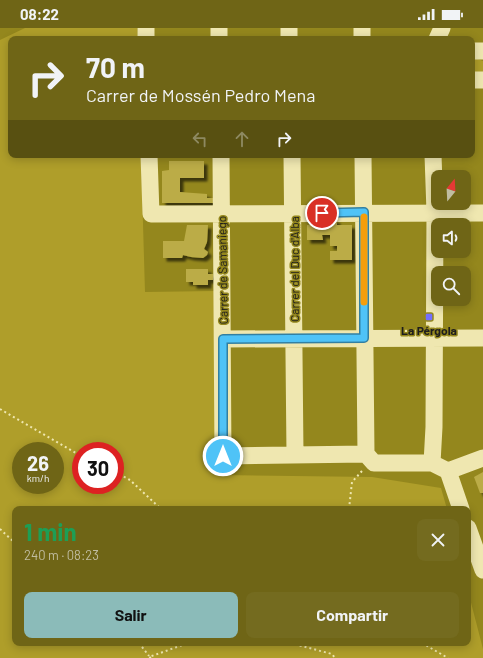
<!DOCTYPE html>
<html lang="es">
<head>
<meta charset="utf-8">
<style>
  body { margin:0; font-family:Barlow,sans-serif; background:#746b1f; color:#f1f3f6; height:100vh; display:flex; flex-direction:column; font-size:15px; white-space:nowrap }
  * { box-sizing:border-box; margin:0 }
  p { font-size:13px; color:#c0bda1 }
  .icon { flex:none; width:22px; height:22px; fill:none; stroke:currentColor; stroke-width:2; stroke-linecap:round; stroke-linejoin:round }
  .map { position:relative; flex:1; overflow:hidden }
  .panel { position:absolute; left:12px; top:478px; width:459px; height:140px; display:flex; flex-direction:column; background:#6f6516; border-radius:8px; box-shadow:0 2px 10px #0003 }
  .panel>* { flex:none }
  .banner { position:absolute; left:8px; top:8px; width:467px; height:122px; border-radius:8px; box-shadow:0 2px 10px #0003; background:#6f6516; color:#f1f3f6; overflow:hidden }
  .needle { width:26px; rotate:18deg }
  .fabs { position:absolute; left:431px; top:142px; display:grid; gap:8px }
  .fabs a { display:grid; place-items:center; width:40px; height:40px; border-radius:8px; background:#6f6516; box-shadow:0 2px 10px #0003; font-size:20px }
  .speed { position:absolute; left:12px; top:414px; display:flex; gap:8px; font-size:20px; font-weight:700; text-align:center }
  .speed>* { display:grid; place-content:center; width:52px; height:52px; border-radius:50%; background:#6f6516; box-shadow:0 2px 10px #0003; line-height:1 }
  .speed small { font-size:10px; font-weight:400 }
  .speed .limit { border:6px solid #d22; background:#fff; color:#111 }
  .pin { position:absolute; display:grid; place-items:center; width:34px; height:34px; color:#fff; margin:-17px; border:2px solid #fff; border-radius:50%; box-shadow:0 1px 4px #0007 }
  .me { position:absolute; width:44px; margin:-22px; rotate:0deg; stroke-linejoin:round; filter:drop-shadow(0 0 3px #0008) }
  .turn { display:flex; align-items:center; gap:14px; height:84px; padding:0 12px; font-size:18px }
  .turn .icon { width:52px; height:52px; stroke-width:2.5 }
  .turn b { display:block; font-size:28px; line-height:34px }
  .lanes { display:flex; align-items:center; height:38px; padding:0 12px; background:#0003; justify-content:center; gap:20px; direction:ltr }
  .lanes .off { opacity:.35 }
  .round { display:grid; place-items:center; flex:none; width:42px; height:42px; border-radius:8px; background:#746b1f }
  .headline { display:flex; align-items:center; justify-content:space-between; height:68px; padding:0 12px }
  h1 { font-size:24px; font-weight:700; line-height:30px; color:#1e9e55 }
  .cta { display:flex; gap:8px; margin-top:auto; padding:8px 12px }
  .cta a { flex:1; height:46px; border-radius:8px; background:#8bbbb9; color:#111; font-size:16px; font-weight:700; line-height:46px; text-align:center }
  .cta a+a { background:#746b1f; color:#f1f3f6 }
  .status { display:flex; justify-content:space-between; align-items:center; height:28px; padding:0 20px; background:#6f6516; direction:ltr }
  .status svg { height:11px; fill:currentColor }
  .map>svg:first-child { display:block }
  .green { fill:#af9e2a; fill-rule:evenodd }
  .building { fill:#bbac46; filter:url(#shadow) }
  .lines { fill:none; stroke-linecap:round; stroke-linejoin:round }
  .path { stroke:#efe7b0; stroke-width:2; stroke-dasharray:2 3; stroke-linecap:butt }
  .minor { stroke:#efe7b0; stroke-width:17 }
  .route-casing { stroke:#337fa1; stroke-width:10 }
  .route { stroke:#4fc3f7; stroke-width:7 }
  .slow { stroke:#f59e0b; stroke-width:7 }
  .poi-dot { fill:#746ffe; stroke:#94871d; stroke-width:1.5 }
  .labels { text-anchor:middle; dominant-baseline:central; stroke-width:3; stroke-linejoin:round; paint-order:stroke }
  .street-label { font-size:12px; fill:#1d1d1d; stroke:#94871d }
  .poi-label { font-size:12px; font-weight:bold; fill:#1d1d1d; stroke:#94871d }
</style>
</head>
<body>
<div class="status"><b>08:22</b><svg viewBox="0 0 49 12"><path d="M0 12V9h3v3zM5 12V6h3v6zM10 12V3h3v9zM15 12V0h3v12zM26 1h20v11H26zM47 4h2v5h-2z"/></svg></div>
<div class="map">
<svg width="483" height="630" viewBox="0 0 483 630">
  <defs>
    <filter id="shadow"><feDropShadow dx="3.5" dy="3.5" stdDeviation="1" flood-color="#0009"/></filter>
  </defs>
  <rect width="100%" height="100%" fill="#94871d"/>
  <path class="green" d="M25 0H137L138 11H11V127H141L145 264 216 263 217 447 372 449 441 460 447 481H15V615H468V563L483 621V630H0V12ZM21 423H55V457H21ZM81 423H115V457H81Z
    M472 29 483 33V45H472Z"/>
  <path class="building" d="M169 133H204V150H180V164L207 166V170H214V175H162V143L169 142Z
    M321 191 337 192V197H352V232H330V223H337V218H330V207H322L323 212H307V197H321Z
    M187 197H208L207 214 204 221 208 224 207 227 203 230 191 229 183 227 182 230H163V213H184Z
    M186 241H208V246H213V252H208V257H193V254H186Z
    M483 444V465H480L474 449Z"/>
  <g class="lines">
    <path class="path" d="M0 381 81 428
      M115 444 130 452 161 481
      M349 481 352 454 362 443
      M0 501 15 515
      M139 615 149 628
      M290 615 332 626 335 630
      M422 615 448 630
      M151 630 149 629 188 615"/>
    <path class="minor" d="M146 0V11
      M219 0V11
      M289 0V11
      M362 11V0
      M437 11 442 0
      M472 23H483
      M472 52H483
      M149 127 151 186 483 185
      M221 127 223 428 366 426
      M292 127 295 426
      M363 127 366 426 374 435H432L448 443 461 481
      M223 311 483 310
      M432 435 434 399 435 184 433 127
      M448 443 483 430
      M468 500 483 542"/>
  </g>
  <g class="lines">
    <g class="route-casing">
      <path id="route" d="M223 428V311L364 310V184L322 185"/>
    </g>
    <use href="#route" class="route"/>
    <path class="slow" d="M364 189V274"/>
  </g>
  <rect class="poi-dot" x="425" y="285" width="8" height="8" rx="2"/>
  <g class="labels">
    <g class="street-label">
      <text transform="translate(294 241) rotate(-90)">Carrer del Duc d'Alba</text>
      <text transform="translate(222 242) rotate(-91)">Carrer de Samaniego</text>
    </g>
    <g class="poi-label">
      <text x="429" y="302">La Pérgola</text>
    </g>
  </g>
</svg>
<div class="fabs">
<a><svg class="needle" viewBox="-14 -14 28 28"><path d="M0-13l5 13h-10z" fill="#e53935"/><path d="M0 13l5-13h-10z" fill="#c0bda1"/></svg></a>
<a><svg class="icon" aria-label="sound" viewBox="0 0 24 24"><path d="M4 9h4l5-4v14l-5-4H4zM17 9q2 3 0 6"/></svg></a>
<a><svg class="icon" aria-label="search" viewBox="0 0 24 24"><circle cx="10" cy="10" r="6"/><path d="M15 15l6 6"/></svg></a>
</div>
<div class="speed"><div>26<small>km/h</small></div><div class="limit">30</div></div>
<div class="pin" style="left:322px;top:185px;background:#d93025"><svg class="icon" aria-label="arrive" viewBox="0 0 24 24"><path d="M6 21V4h12l-3 4 3 4H6"/></svg></div>
<svg class="me" style="left:223px;top:428px" viewBox="-20 -20 40 40"><circle r="17" fill="#4fc3f7" stroke="#fff" stroke-width="3"/><path d="M0-11L8 9 0 5-8 9z" fill="#fff"/></svg>
<div class="banner">
<div class="turn"><svg class="icon" aria-label="right" viewBox="0 0 24 24"><path d="M7 20v-9h11M14 6l5 5-5 5"/></svg><div><b>70 m</b>Carrer de Mossén Pedro Mena</div></div>
<div class="lanes"><svg class="icon off" aria-label="left" viewBox="0 0 24 24"><path d="M17 20v-9H6M10 6l-5 5 5 5"/></svg><svg class="icon off" aria-label="ahead" viewBox="0 0 24 24"><path d="M12 20V5M6 11l6-6 6 6"/></svg><svg class="icon" aria-label="right" viewBox="0 0 24 24"><path d="M7 20v-9h11M14 6l5 5-5 5"/></svg></div>
</div>
<section class="panel">
<div class="headline"><div><h1>1 min</h1><p>240 m · 08:23</p></div><a class="round"><svg class="icon" aria-label="close" viewBox="0 0 24 24"><path d="M6 6l12 12M18 6L6 18"/></svg></a></div>
<div class="cta"><a>Salir</a><a>Compartir</a></div>
</section>
</div>
</body>
</html>
